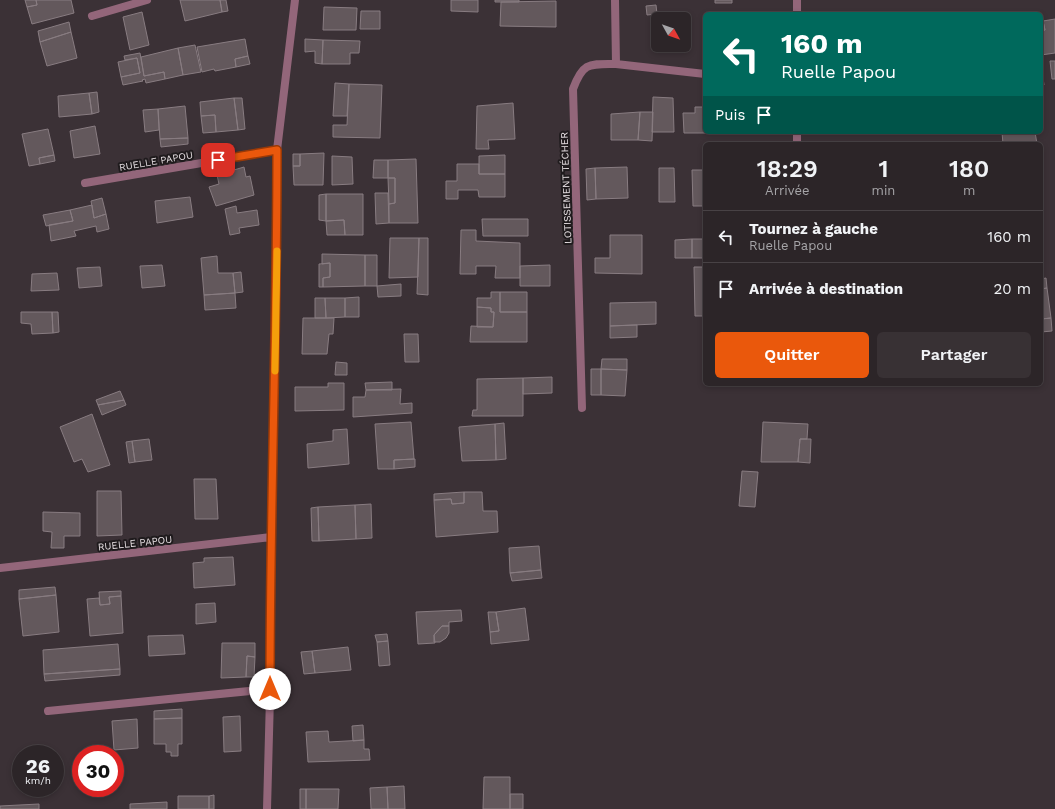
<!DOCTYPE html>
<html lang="fr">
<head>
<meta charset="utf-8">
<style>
  body { margin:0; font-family:"Work Sans",sans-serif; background:#383134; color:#f1f3f6; height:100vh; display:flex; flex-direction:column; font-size:15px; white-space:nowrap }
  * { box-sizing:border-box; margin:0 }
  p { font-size:13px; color:#a6a5a8 }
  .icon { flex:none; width:22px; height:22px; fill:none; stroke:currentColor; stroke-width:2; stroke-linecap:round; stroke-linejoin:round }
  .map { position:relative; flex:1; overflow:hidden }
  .sheet { position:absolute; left:703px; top:142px; width:340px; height:244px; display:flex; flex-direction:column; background:#2c2528; border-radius:6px; box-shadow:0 2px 6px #0003,0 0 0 1px #484245 }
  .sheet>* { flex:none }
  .banner { position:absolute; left:703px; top:12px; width:340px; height:122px; border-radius:6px; box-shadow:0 2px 6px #0003,0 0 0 1px #484245; background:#00695c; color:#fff; overflow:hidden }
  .needle { width:26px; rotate:130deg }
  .fabs { position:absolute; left:651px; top:12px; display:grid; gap:8px }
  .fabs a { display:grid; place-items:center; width:40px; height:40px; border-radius:6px; background:#2c2528; box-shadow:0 2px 6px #0003,0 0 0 1px #484245; font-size:20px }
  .speed { position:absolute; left:12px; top:745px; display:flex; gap:8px; font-size:20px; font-weight:700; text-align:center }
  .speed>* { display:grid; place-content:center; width:52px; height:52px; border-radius:50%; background:#2c2528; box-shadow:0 2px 6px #0003,0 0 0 1px #484245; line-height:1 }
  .speed small { font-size:10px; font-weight:400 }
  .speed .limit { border:6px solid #d22; background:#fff; color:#111 }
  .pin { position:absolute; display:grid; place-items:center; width:34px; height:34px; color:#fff; margin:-17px; border-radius:8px; box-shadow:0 2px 6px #0006 }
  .me { position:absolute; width:44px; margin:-22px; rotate:0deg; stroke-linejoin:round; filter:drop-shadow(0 0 3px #0008) }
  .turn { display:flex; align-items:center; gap:14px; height:84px; padding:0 12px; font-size:18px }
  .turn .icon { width:52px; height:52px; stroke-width:2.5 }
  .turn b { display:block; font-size:28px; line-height:34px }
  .then { display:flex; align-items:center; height:38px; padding:0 12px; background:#0003; gap:8px; font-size:15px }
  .eta { display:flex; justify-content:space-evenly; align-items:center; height:68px; text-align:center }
  .eta b { font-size:24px; font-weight:600; line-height:28px }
  .cta { display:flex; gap:8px; margin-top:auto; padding:8px 12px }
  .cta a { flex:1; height:46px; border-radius:6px; background:#ea580c; color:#fff; font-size:16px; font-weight:600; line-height:46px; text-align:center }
  .cta a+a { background:#383134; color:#f1f3f6 }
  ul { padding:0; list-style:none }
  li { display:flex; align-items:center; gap:12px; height:52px; padding:0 12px; border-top:1px solid #484245 }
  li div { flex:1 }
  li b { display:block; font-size:15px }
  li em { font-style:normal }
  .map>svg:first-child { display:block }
  .building { fill:#63585c; stroke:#887c81 }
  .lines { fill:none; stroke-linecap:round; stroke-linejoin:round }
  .lane { stroke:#93667a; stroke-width:8 }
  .street { stroke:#93667a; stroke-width:8 }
  .route-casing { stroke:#983908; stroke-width:10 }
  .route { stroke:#ea580c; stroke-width:7 }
  .slow { stroke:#f59e0b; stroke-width:7 }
  .labels { text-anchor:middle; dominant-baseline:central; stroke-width:4; stroke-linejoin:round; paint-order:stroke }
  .street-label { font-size:10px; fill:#e8e1e4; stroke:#1f1b1d }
</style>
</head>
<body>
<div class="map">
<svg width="1055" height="809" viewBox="0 0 1055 809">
  <rect width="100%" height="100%" fill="#3b3136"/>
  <path class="building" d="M25 0H36L37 5 27 7Z
    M36 0H71L74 13 32 24 27 7 37 5Z
    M180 0H220L222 12 185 21Z
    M220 0H226L228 11 222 12Z
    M451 0H478V12L451 11Z
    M495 0H519V2H495Z
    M715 0H732V3H715Z
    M556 1V27L500 26 501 2Z
    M656 5 657 14 647 15 646 6Z
    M324 7 357 8 356 30H323Z
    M361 11H380V29H360Z
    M142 12 149 45 130 50 123 17Z
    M1055 19V53L1041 55V31L1045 30 1043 21Z
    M1041 21H1043L1045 30 1041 31Z
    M69 22 71 32 40 42 38 31Z
    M71 32 77 58 47 66 40 42Z
    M245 39 248 56 235 59 236 67 215 71 214 69 202 72 197 47Z
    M305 39 323 40 322 64 315 63V51L305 52Z
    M323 40 360 41 359 53H350V64H322Z
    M195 45 201 72 183 75 178 48Z
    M178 48 183 75 165 79 164 72 144 76 141 57Z
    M140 53 144 76 164 72 165 79 146 83 145 79 142 80 143 81 123 85 121 77 140 73 137 58 125 60 124 56Z
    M248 56 250 64 236 67 235 59Z
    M137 58 140 73 121 77 118 62Z
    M1050 61H1055V79H1052Z
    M1041 63 1044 85H1041Z
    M335 83 349 84 347 116H333Z
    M349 84 382 85 380 138 333 137V125H347Z
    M97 92 99 112 92 114 89 93Z
    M89 93 92 114 59 117 58 96Z
    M653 97 673 98 674 132H652Z
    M234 98H242L245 129 238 130Z
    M234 98 238 130 216 132 215 115 201 116 200 102Z
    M513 103 515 139 488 140 489 149H476L477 106Z
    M185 106 188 138 160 139 158 109Z
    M695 107H705V132L719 133H684L683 113H695Z
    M158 109 159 130 145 132 143 110Z
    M640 112 638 140H611V114Z
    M640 112H653L652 141 638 140Z
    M215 115 216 132 203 133 201 116Z
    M95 126 100 154 74 158 70 131Z
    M48 129 54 155 39 158 40 164 29 166 22 134Z
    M1002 132H1035L1037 144H1003Z
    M188 138V144L161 147 160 139Z
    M324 153 323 185H294L293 166H300V154Z
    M293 154H300V166H293Z
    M54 155 55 161 40 164 39 158Z
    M505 155V174H479V156Z
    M332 156 352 157 353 184 332 185Z
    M416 159 418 223H389V204L395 203V178H388V160Z
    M374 160H388V178H373Z
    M457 164H479V174H505V197H479L478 190H458V199H446V181H457Z
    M244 167 246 177 250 176 254 195 216 206 209 187 219 184 217 175Z
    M627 167 628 198 596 199 595 168Z
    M595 168 596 199 587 200 586 169Z
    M659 168H674L675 202H659Z
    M692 170H705V206H693Z
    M388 178H395V203L389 204Z
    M375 193H388L389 223 376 224Z
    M326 194H363V235H345L344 220 326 221Z
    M326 194V221L319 220V195Z
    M190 197 193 217 157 223 155 201Z
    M102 198 106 214 94 218 91 201Z
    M92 205 94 218 106 214 109 229 97 232 96 226 74 231 76 236 51 241 49 225 73 221 70 210Z
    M236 206 237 213 257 210 259 225 239 228 240 233 230 235 225 209Z
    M70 210 73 221 46 226 43 215Z
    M482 219H528V236H483Z
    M344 220 345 235H327L326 221Z
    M461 230H476V241L520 243V278H495L496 266H476V274H460Z
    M610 235H642V274L595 273V258H610Z
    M390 238H419L418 277 389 278Z
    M419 238H428V295L417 294Z
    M692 239V258H675V240Z
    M692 239H705V258H692Z
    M322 254 365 255V286L323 287V278L330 277V263L322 264Z
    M365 255H377V286H365Z
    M217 256 218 273H233L235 293 204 295 201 258Z
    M330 263V277L323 278V287H319V264Z
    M162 265 165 286 142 288 140 266Z
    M550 265V286H520V266Z
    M100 267 102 286 79 288 77 268Z
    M694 267H705V316H695Z
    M241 272 243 292 235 293 233 273Z
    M57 273 59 290 31 291 32 274Z
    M1046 278 1047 288 1041 289V279Z
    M401 284V296L378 297 377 286Z
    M1047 288 1051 318 1041 319V289Z
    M491 292H500V312H527V342H470L471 326 493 327 494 312H491V308L477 307V298H491Z
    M500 292H527V312H500Z
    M235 293 236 308 205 310 204 295Z
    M359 297V317H345V298Z
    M315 298H325L326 318H315Z
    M325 298H345V317L326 318Z
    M656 302V324L610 326V303Z
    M477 307 491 308V312H494L493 327H477Z
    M21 312H52L53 333 32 334 31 324 21 323Z
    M52 312H58L59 332 53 333Z
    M303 318H334L333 334H329L327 354H302Z
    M1051 318 1052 331 1041 332V319Z
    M637 325V337L610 338V326Z
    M404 334H418L419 362H405Z
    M602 359H627V370L601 369Z
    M336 362 347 363V375H335Z
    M591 369H601V395H591Z
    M601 369 627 370 625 396 601 395Z
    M552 377V393L523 394V378Z
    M523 378V416H472L473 410H477V379Z
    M392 382V390H366L365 383Z
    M328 383H344V410L295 411V387H328Z
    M401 389 400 404 412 403V413L353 417V397H365L366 390Z
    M120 391 124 400 98 405 96 400Z
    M124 400 126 405 102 415 98 405Z
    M92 414 110 465 88 472 82 459 74 462 60 427Z
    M411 422 414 459 394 460V469H378L375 424Z
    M763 422 808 424 807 439H800L798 462H761Z
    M504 423 506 459 496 460 495 424Z
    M495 424 496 460 462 461 459 427Z
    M347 429 349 464 308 468 307 444 333 441V430Z
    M149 439 152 460 135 462 132 441Z
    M800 439H811L810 463 798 462Z
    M132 441 135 462 129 463 126 442Z
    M415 459V467L394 469V460Z
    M742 471 758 472 755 507 739 506Z
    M194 479H216L218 519H195Z
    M97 491H121L122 535 97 536Z
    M464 492V503L452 504 451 499 434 500V494Z
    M464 492H482L483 511H497L498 532 436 537 434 500 451 499 452 504 464 503Z
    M371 504 372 538 356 539 355 505Z
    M355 505 356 539 319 541 318 507Z
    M318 507 319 541H312L311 508Z
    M43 512 80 513V536H64V548H51L52 532 43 531Z
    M539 546 541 570 510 573 509 548Z
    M233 557 235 585 194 588 193 563 204 562V558Z
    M541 570 542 578 512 581 510 573Z
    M55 587 56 595 19 599V590Z
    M121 591V596L109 597 110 604 100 605 99 592Z
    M56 595 59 632 23 636 19 599Z
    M121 596 123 633 90 636 87 599 99 598 100 605 110 604 109 597Z
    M215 603 216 622 196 624V604Z
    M525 608 529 640 491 644 490 632 499 631 496 612Z
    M461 610 462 621 449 622V626H442L434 635 435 643 418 644 416 612Z
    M488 612H496L499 631 490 632Z
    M442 626H449V633L446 638 440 642H434V635Z
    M387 634 388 641 377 642 375 635Z
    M183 635 185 654 149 656 148 636Z
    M388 641 390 665 379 666 377 642Z
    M222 643H255V657L247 656 246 677 221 678Z
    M118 644 120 669 44 674 43 650Z
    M348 647 351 670 315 673 312 651Z
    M312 651 315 673 304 674 301 652Z
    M247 656 255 657 254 677H246Z
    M120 669V675L45 681 44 674Z
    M182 709V718L154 719V711Z
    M240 716 241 751 224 752 223 717Z
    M182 718V744H178V756H171V752H166V744H154V719Z
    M137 719 138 748 114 750 112 721Z
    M363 725 364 740 353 741 352 726Z
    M328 731 329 742 364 740V749H369L370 760 308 762 306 732Z
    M484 777H510V809H483Z
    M404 786 405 809H388L387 787Z
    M387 787 388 809H371L370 788Z
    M300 789H306V809H300Z
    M306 789H339L338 809H306Z
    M510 794H523V809H510Z
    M214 795V809H209V796Z
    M178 796H209V809H178Z
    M167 802V809H130V804Z
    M39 804V809H0V806Z"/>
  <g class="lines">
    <path class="lane" d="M797 0V14
      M797 144V132"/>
    <path class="street" d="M92 16 147 0
      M616 64 705 74
      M85 183 277 150
      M582 408 573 89C583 62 589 64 616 64L615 0
      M0 568 271 537
      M48 711 270 689
      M267 809 270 697 271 537 277 253V150L295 0"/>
  </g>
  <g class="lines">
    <g class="route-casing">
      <path id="route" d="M218 160 277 150C277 330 270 510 270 689"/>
    </g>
    <use href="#route" class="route"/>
    <path class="slow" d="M275 371 277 251"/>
  </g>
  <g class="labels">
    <g class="street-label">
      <text transform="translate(156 161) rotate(-10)">RUELLE PAPOU</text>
      <text transform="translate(566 188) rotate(-92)">LOTISSEMENT TÉCHER</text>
      <text transform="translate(135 543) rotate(-6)">RUELLE PAPOU</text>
    </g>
  </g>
</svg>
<div class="fabs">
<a><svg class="needle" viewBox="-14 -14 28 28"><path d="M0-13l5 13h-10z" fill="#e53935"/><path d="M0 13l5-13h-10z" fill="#a6a5a8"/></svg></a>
</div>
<div class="speed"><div>26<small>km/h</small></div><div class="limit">30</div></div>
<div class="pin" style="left:218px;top:160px;background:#d93025"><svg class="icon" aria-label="arrive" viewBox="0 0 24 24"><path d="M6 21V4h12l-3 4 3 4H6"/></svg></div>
<svg class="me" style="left:270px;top:689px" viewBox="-20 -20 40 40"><circle r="19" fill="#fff"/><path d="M0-13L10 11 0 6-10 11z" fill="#ea580c"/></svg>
<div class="banner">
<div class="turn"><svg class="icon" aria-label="left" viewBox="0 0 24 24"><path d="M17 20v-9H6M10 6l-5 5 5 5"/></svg><div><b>160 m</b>Ruelle Papou</div></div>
<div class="then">Puis<svg class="icon" aria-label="arrive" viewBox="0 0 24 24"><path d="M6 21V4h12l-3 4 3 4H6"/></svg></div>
</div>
<section class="sheet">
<div class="eta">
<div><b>18:29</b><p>Arrivée</p></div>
<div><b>1</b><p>min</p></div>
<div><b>180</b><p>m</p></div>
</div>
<ul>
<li><svg class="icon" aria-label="left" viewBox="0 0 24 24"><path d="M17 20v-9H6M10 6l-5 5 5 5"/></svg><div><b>Tournez à gauche</b><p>Ruelle Papou</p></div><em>160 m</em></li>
<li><svg class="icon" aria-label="arrive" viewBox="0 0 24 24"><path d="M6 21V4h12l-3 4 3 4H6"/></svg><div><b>Arrivée à destination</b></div><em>20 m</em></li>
</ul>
<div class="cta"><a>Quitter</a><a>Partager</a></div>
</section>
</div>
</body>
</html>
